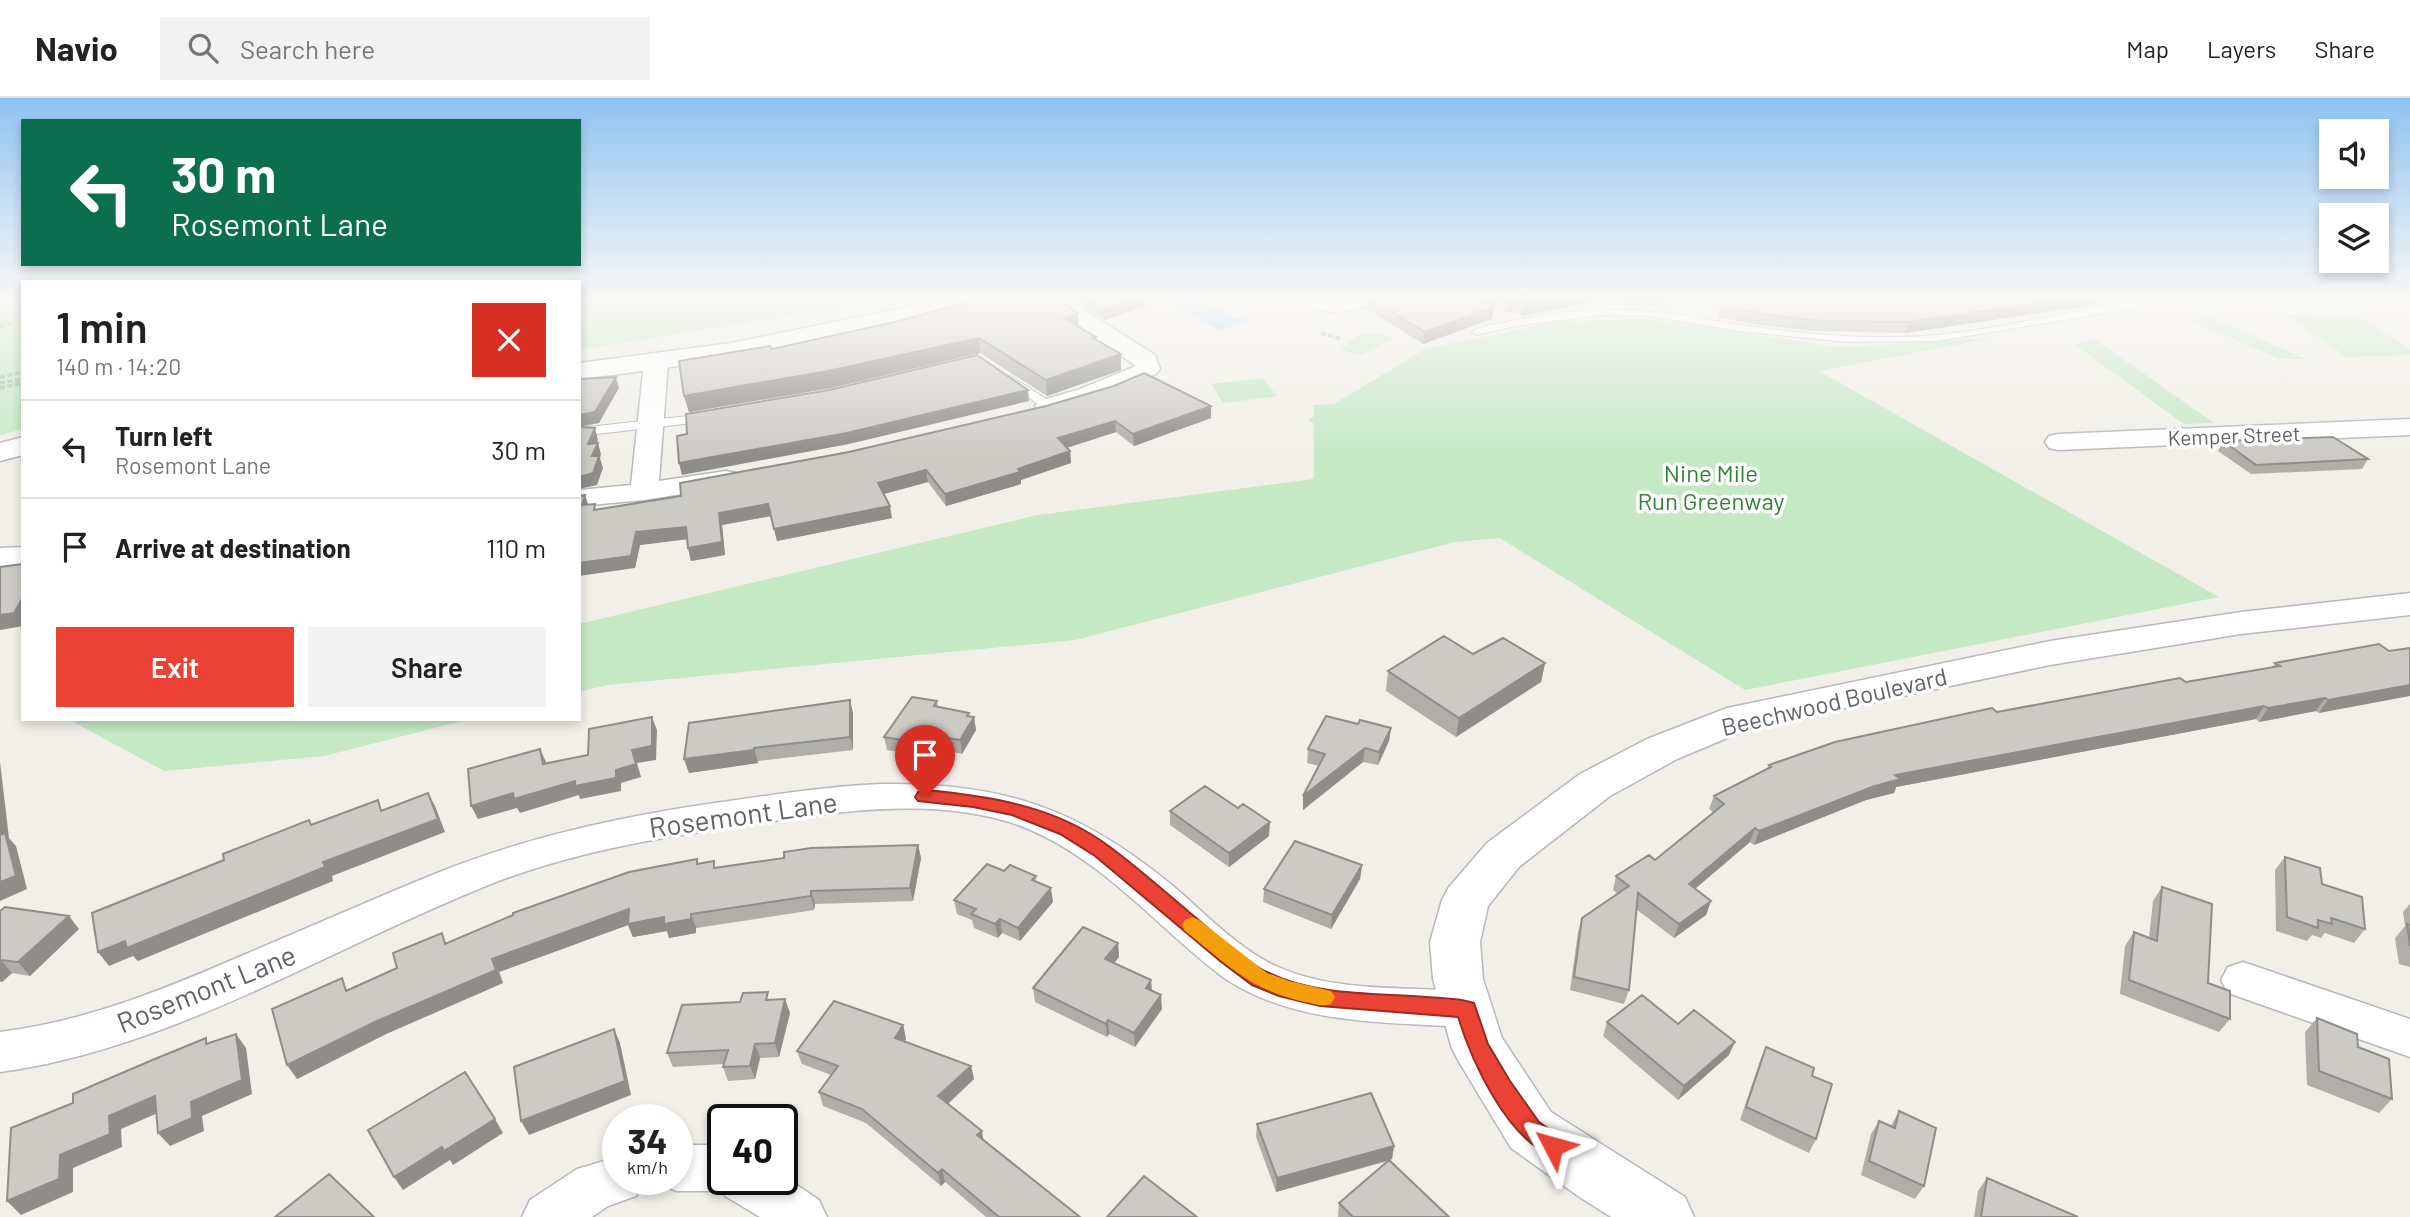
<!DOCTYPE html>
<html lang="en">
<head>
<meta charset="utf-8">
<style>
  body { margin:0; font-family:Barlow,sans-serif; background:#f2f2f2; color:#222; height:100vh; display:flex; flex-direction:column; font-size:26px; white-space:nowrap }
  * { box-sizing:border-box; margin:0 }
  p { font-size:23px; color:#767676 }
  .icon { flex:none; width:38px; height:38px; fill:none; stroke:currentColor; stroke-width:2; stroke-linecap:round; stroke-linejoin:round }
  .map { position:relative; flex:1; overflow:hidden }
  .sheet { position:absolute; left:21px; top:182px; width:560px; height:441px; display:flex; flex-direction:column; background:#fff; border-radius:0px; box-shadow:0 4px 10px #0003 }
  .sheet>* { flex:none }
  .banner { position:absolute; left:21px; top:21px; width:560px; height:147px; border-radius:0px; box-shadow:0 4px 10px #0003; background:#0b6e4f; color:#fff; overflow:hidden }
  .controls { position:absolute; left:2319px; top:21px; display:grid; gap:14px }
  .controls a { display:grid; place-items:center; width:70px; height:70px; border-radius:0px; background:#fff; box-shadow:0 4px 10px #0003; font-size:35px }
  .speed { position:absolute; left:602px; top:1006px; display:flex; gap:14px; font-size:35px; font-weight:700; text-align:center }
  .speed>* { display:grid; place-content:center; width:91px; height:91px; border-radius:50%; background:#fff; box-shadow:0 4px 10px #0003; line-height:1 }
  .speed small { font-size:18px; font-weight:400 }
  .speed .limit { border:4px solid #111; border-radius:10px; background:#fff; color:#111 }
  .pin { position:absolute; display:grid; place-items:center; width:60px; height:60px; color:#fff; margin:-72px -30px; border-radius:50% 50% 50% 0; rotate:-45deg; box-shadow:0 0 7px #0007 }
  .pin .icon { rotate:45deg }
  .me { position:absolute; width:77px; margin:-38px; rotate:309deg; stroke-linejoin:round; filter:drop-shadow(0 0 5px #0008) }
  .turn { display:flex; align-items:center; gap:24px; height:147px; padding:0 35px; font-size:32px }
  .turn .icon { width:91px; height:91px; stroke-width:2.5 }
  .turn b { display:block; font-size:49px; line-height:60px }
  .round { display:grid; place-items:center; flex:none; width:74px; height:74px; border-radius:0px; background:#f2f2f2 }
  .overview { display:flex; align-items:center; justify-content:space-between; height:119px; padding:0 35px }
  h1 { font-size:42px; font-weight:600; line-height:52px }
  .button { display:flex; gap:14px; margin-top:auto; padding:14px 35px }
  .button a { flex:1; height:80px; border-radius:0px; background:#ea4335; color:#fff; font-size:28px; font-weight:600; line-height:80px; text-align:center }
  .button a+a { background:#f2f2f2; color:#222 }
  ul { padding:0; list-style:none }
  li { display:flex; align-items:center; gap:21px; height:98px; padding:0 35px; border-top:2px solid #e0e0e0 }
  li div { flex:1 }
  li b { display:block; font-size:26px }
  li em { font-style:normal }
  header { display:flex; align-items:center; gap:42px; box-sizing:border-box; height:98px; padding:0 35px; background:#fff; border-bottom:2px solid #e0e0e0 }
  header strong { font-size:33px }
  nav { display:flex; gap:38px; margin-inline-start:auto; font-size:24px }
  .search { width:490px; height:63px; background:#f2f2f2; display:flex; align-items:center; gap:18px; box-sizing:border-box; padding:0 24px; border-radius:0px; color:#767676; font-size:26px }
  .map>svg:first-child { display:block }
  .green { fill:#c5e8c5 }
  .water { fill:#aadaff }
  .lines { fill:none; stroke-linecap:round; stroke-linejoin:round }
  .service-casing { stroke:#b5b8bc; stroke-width:2 }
  .minor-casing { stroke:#b5b8bc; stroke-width:3 }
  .tertiary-casing { stroke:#b5b8bc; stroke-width:3 }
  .path { stroke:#9cc7a9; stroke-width:3.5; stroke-dasharray:5 2.5; stroke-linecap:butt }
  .service { fill:#fff; fill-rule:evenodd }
  .minor { fill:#fff; fill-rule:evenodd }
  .tertiary { fill:#fff; fill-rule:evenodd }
  .wall { fill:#afaea9 }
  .shaded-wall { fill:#8f8d8a }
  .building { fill:#cccac5; stroke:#8f8d8a; stroke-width:2 }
  .route { fill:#ea4335; stroke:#982c22; stroke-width:2 }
  .slow { fill:#f59e0b }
  .labels { text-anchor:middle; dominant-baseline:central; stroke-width:7; stroke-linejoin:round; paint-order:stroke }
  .far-street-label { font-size:21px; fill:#5f6368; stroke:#fff }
  .park-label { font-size:24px; fill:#348238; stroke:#fff }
  .street-label { font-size:24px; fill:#5f6368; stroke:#fff }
  .near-street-label { font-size:28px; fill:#5f6368; stroke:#fff }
</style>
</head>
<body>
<header>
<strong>Navio</strong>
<div class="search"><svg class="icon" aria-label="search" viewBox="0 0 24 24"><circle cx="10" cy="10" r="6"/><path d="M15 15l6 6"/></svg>Search here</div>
<nav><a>Map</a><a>Layers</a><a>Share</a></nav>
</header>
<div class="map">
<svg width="2410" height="1119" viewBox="0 0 2410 1119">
  <rect width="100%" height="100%" fill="#f1efe8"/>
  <path class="green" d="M0 201H23V331L0 337Z
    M579 201H890L579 252Z
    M2284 216 2359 218 2410 252V257L2347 259Z
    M2211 219 2305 261H2279L2192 223Z
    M1650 221 1839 249 1993 240 1819 273 2219 499 1745 592 1500 440 1455 444 1075 542 607 587 579 594V526L1038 417 1314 381V326L1308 322 1314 318V307L1334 306 1425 251 1561 223Z
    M1381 235 1392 241 1360 257 1340 252 1360 236Z
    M2096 242 2214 325 2184 326 2074 246Z
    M1263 280 1277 298 1223 305 1211 286Z
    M68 621H470L324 658 164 673Z"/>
  <path class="water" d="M1200 201 1236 221 1242 219 1248 223 1219 232 1176 208Z"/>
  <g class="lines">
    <g class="service-casing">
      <path id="service" d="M1689 201H1699L1696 220C1775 233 1858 244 1937 237 1991 232 2052 217 2106 208L2095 201C2105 201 2114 206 2122 205 2145 204 2167 201 2190 201L1937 243 1848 244 1738 233 1649 218 1603 217 1515 228 1477 237 1472 234C1480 228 1492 227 1502 225 1563 211 1625 208 1686 218Z
        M1010 278 1053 305V311H1045L1006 283 1004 281Z
        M706 316 710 317V323L579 338V330Z"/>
    </g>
    <g class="minor-casing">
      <path id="minor" d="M1040 201H1067L1155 257 1160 271 1156 276C1130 287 1066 320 1039 313L1035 308 1039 303 1080 291 1136 268Z
        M1303 201H1380L1377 206C1355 212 1320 222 1303 201Z
        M656 258 664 260 668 265 659 383 726 373 736 375 740 381 736 387 726 389 644 402 579 408V392L631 387 644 265 648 260Z
        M2410 321V337L2058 352 2049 350 2045 344 2049 338 2058 336Z
        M23 449V467L0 468V450Z
        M882 686C1003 684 1080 711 1173 788 1206 816 1238 851 1278 869 1334 894 1405 889 1466 893L1482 898 1488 911 1482 924 1466 929C1385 924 1298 927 1227 882 1159 832 1106 763 1026 730 953 701 864 710 788 721 689 735 590 748 496 784 335 847 173 951 0 974V934C88 923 165 891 246 856 310 829 373 801 437 775 532 737 628 717 729 703 780 696 830 688 882 686Z
        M2243 864 2410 921V959L2228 895 2221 882 2228 869Z
        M677 1047H723V1082H782V1077L819 1102 827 1119H760L725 1098 723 1093H677L659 1086 657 1082H677Z
        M618 1059V1082H643L636 1098 608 1108 592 1119H522L530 1102 577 1071Z"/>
    </g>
    <g class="tertiary-casing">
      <path id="tertiary" d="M947 201H994L991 206 982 209C849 239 715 266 579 281V265L731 245Z
        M23 339V357L0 363V345Z
        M2410 495V517L2241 536 2050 567 1751 630 1677 661 1610 698 1519 769 1488 808 1480 844 1483 881 1502 940 1551 1014 1685 1099 1694 1119H1611L1578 1098 1511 1050 1459 964 1451 948 1433 881 1430 844 1442 802 1449 789 1487 745 1580 676 1647 641 1727 610 2050 543 2241 514Z"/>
    </g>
    <path class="path" d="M579 205 659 206 718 201
      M0 228 23 222
      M1321 235 1343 241
      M0 279 23 274
      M0 285 23 281
      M0 290 23 285"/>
    <use href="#service" class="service"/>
    <use href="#minor" class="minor"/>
    <use href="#tertiary" class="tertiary"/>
  </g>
  <path class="wall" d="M1080 201H1147L1148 207 1105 222 1080 206Z
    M1368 201H1479L1494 209 1492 221 1423 246 1367 211Z
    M1481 201H1670L1668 210 1606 205 1604 202 1522 218 1515 212 1508 215Z
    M2097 205 2093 206 2092 207 1905 235 1817 233 1759 227 1718 219 1720 208Z
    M1079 229 1096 239V242L1121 256V272L1047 298 980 255 831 290 689 314 684 298 772 251Z
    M1211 308V320L1134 348 1116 334 1067 350 1070 353 1071 365 1021 382V386L946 408 928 384 884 396 892 420 777 443 771 418 722 427 725 457 691 463 688 450 687 441 640 447 635 470 588 406 597 412 681 398 680 385Z
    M2223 343 2368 361 2362 371 2251 376 2218 353Z
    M2379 546 2319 615 2316 613 2259 624 2256 621 1896 689 1894 695 1866 702 1754 747 1750 744 1695 791 1711 803 1706 817 1674 840 1636 811 1629 892 1624 906 1570 892 1578 834 1582 820 1618 796 1613 792 1616 778 1655 762 1713 714 1709 711 1714 698 1767 671 1769 667 1997 614 2272 570 2275 565Z
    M1473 556 1545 565 1541 584 1456 639 1386 593 1388 573Z
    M937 603 938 609 969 615V618L974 619 976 632 962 656 922 648 917 657 887 652 884 639Z
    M853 615V652L758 663V665L689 675 684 661Z
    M1358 626 1391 630 1389 643 1378 667 1363 664 1303 712V698L1319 668 1307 665 1308 651Z
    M1238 710 1269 738 1229 769 1170 727V713Z
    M918 747 921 760 913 803 815 806 814 812 696 830V835L669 840 667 833 633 839 628 827 499 874 503 885 386 936 297 981 349 891 397 870 447 845 699 766 716 770Z
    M2285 759 2322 786 2365 831 2354 845 2325 835 2321 840 2312 837 2307 843 2276 833 2275 772Z
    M1362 767 1360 781 1331 831 1263 804 1264 791Z
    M1004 773 1036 778V784L1053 804 1020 843 1002 835 998 840 974 830 972 822 957 816 954 802Z
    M2162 789 2208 885 2230 921 2219 934 2120 896 2125 848 2134 834 2149 840 2153 803Z
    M2410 806V869L2399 866 2395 840 2405 828 2403 814Z
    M0 813 79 831 30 878 12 875 2 884H0Z
    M1118 845 1119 859 1114 865 1151 882 1152 893 1162 911 1135 949 1109 936 1107 939 1035 904 1033 890Z
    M770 902 790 915 779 959 760 960 755 981 728 983 723 969 724 966 673 969 667 955Z
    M2317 920 2358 949 2392 1001 2379 1015 2307 987 2305 934Z
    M1607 924 1678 926 1729 957 1678 1002 1603 938Z
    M903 927 906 941 905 943 971 968 974 981 948 1006 983 1041 1080 1119H986L945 1084 941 1088 866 1025 823 1008 819 994 831 977 802 966 797 953Z
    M1766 949 1812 978 1816 1041 1809 1055 1740 1022 1760 963Z
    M1899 1013 1924 1088 1915 1101 1861 1077 1871 1036 1879 1023 1891 1028Z
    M1257 1026 1394 1048 1392 1061 1390 1062 1449 1119H1338L1339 1105 1388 1063 1276 1094 1256 1039Z
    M1987 1080 2078 1119H1974L1978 1093Z"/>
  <path class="shaded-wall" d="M1134 201H1147L1148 207 1105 222 1104 212Z
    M1516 201 1515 212 1508 215 1509 204Z
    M1548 201H1604L1522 218 1524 206Z
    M2066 201H2098L2097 205 2093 206 2092 207 1905 235 1909 224Z
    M1494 209 1492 221 1423 246 1425 234Z
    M1078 215 1079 231 1064 220Z
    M979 240 980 255 831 290 689 314 684 298Z
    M1121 256V272L1047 298 1046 282Z
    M616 279 619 290 599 325 579 329V317Z
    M1028 292 1029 303 849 346 682 377 679 365Z
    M1211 308V320L1134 348 1133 336Z
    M1115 323 1116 334 1059 352 1058 340Z
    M595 330 598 342 592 357 588 346Z
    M598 345 601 356 600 360 603 370 597 387 579 391V379L592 358Z
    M1070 353 1071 365 1021 382V386L946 408 945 396Z
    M926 372 928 384 880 397 878 385Z
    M585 397 589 409 582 407Z
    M768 406 771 418 722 427 725 457 691 463 688 450 719 415Z
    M890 408 892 420 777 443 774 431Z
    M686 429 689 441 640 447 635 470 579 478V465L636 434Z
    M23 499V528L0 532V517Z
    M1545 565 1541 584 1456 639 1459 620Z
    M2410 587V598L2319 615 2328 602Z
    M2325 600 2316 613 2259 624 2268 610Z
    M850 602 853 615V652L850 639Z
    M2264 608 2256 621 1896 689 1894 695 1866 702 1754 747 1759 733 1895 677Z
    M969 615 970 626 974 619 976 632 962 656 960 642 967 618Z
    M652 619 657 632 656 662 637 665 641 679 621 685V693L580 701 579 697 520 715 517 710 478 721 471 708 513 695 575 683 616 672 632 652Z
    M1391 630 1389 643 1378 667 1379 654Z
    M920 635 922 648 917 657 914 644Z
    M754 650 758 665 689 675 684 661Z
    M1365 650 1363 664 1303 712V698Z
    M540 651 546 664 548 679 543 666Z
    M0 664 9 740 16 748 27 791 0 803Z
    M428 695 435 708 445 734 332 778 333 783 138 863 133 858 109 868 98 854 323 764Z
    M1270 724 1269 738 1229 769V755Z
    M1755 730 1750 744 1684 800 1689 786Z
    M918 747 921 760 913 803 910 790Z
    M1362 767 1360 781 1331 831 1332 817Z
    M1051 790 1053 804 1020 843 1018 830Z
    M811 793 815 806 814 812 811 798Z
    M1711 803 1706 817 1674 840 1679 826Z
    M629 811 664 819 691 816 696 830V835L669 840 667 833 633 839 628 827 499 874 503 885 386 936 297 981 287 967 377 923 492 861Z
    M69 818 79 831 30 878 18 864Z
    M1000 821 1002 835 998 840 995 826Z
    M1118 845 1119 859 1106 875 1105 861Z
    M0 861 12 875 2 884 0 882Z
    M1151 882 1152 896 1146 890Z
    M1161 897 1162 911 1135 949 1134 935Z
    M785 901 790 915 779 959 775 945Z
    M1108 922 1109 936 1107 939 1106 926Z
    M903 927 906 941 898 953 895 940Z
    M614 931 620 945 631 997 529 1037 521 1023Z
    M236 936 246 950 252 996 202 1018 204 1033 170 1048 158 1035 191 1004Z
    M1735 944 1729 957 1678 1002 1684 988Z
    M755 946 760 960 755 981 750 968Z
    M971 968 974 981 941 1012 938 998Z
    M155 998 167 1011 121 1031 122 1049 73 1070V1094L21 1117 7 1103 60 1057 109 1018Z
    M495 1021 503 1035 453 1067 450 1062 403 1092 394 1079 442 1049Z
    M982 1033 984 1046 977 1037Z
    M1394 1048 1392 1061 1276 1094 1277 1080Z
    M942 1071 945 1084 941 1088 938 1075Z"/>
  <path class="building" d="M978 201H1034L1038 204 1046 201H1057L1078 215 1064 220 1096 239 1093 240 1121 256 1046 282 979 240 828 273 684 298 679 263 770 248 772 251 899 223Z
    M1088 201H1134L1104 212Z
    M1370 201H1479L1494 209 1425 234Z
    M1517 201H1548L1524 206Z
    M1723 201H2066L1909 224 1820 223 1762 216 1720 208Z
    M977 257 1028 292 847 335 679 365 677 338 687 336 686 316 829 292Z
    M1144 275 1211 308 1133 336 1115 323 1058 340 1070 353 1018 371 1020 374 945 396 926 372 878 385 890 408 774 431 768 406 719 415 722 444 688 450 686 429 636 434 631 458 579 465V398L585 397 582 407 595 406 594 412 681 398 680 385 849 354 1046 308 1114 288Z
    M616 279 595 314 579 317V281Z
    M579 329 595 330 588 346 598 345 592 358H599L593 375 579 379Z
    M2333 339 2368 361 2256 367 2223 343Z
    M23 466V499L14 515 0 517V469Z
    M1444 538 1473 556 1503 540 1545 565 1459 620 1388 573Z
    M2379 546 2389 553 2410 550V587L2328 602 2325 600 2268 610 2264 608 1895 677 1900 681 1872 689 1759 733 1755 730 1689 786 1711 803 1679 826 1638 795 1629 892 1574 879 1582 820 1629 788 1616 778 1649 757 1655 762 1724 706 1714 698 1771 669 1769 667 1835 644 1992 610 1997 614 2180 580 2186 584 2280 568 2275 565Z
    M912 599 937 603 934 608 969 615 967 618 974 619 960 642 920 635 914 644 884 639Z
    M850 602V639L754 650V652L684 661 689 625Z
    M1326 618 1358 626 1360 622 1391 630 1379 654 1365 650 1303 698 1325 656 1308 651Z
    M652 619V648L632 652 636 666 616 672V680L575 688V683L514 701 513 695 471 708 468 671 540 651 543 666 588 657 589 631Z
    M1205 688 1238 710 1243 706 1270 724 1229 755 1170 713Z
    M428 695 438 721 323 764 325 769 127 850 125 843 98 854 92 815 224 762 223 756 309 722 311 727 378 702 381 713Z
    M5 735 16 778 0 784V737Z
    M1295 743 1362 767 1332 817 1264 791Z
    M918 747 910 790 811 793V798L691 816V821L664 826V819L628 826 629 811 492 861 496 872 377 923 287 967 272 911 342 880 346 893 397 870 393 855 442 835 445 846 513 817V815L629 774 697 761V766L714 763V770L784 760V754L811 750Z
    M2285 759 2320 770 2322 786 2362 799 2365 831 2331 820 2332 826 2318 822V830L2287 819Z
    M987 766 1004 773 1010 767 1036 778 1032 782 1051 790 1018 830 1000 821 995 826 971 816 976 811 954 802Z
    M2162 789 2212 806 2208 885 2230 893V921L2129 882 2134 834 2157 843Z
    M5 809 69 818 18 864 0 862V813Z
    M2407 826 2410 827V848Z
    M1083 829 1118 845 1105 861 1151 882 1146 890 1161 897 1134 935 1108 922 1106 926 1033 890Z
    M768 894 766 902 785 901 775 945 755 946 750 968 723 969 728 952 667 955 682 907 740 904 743 895Z
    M1642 897 1678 926 1694 912 1735 944 1684 988 1607 924Z
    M834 903 903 927 895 940 971 968 938 998 982 1033 977 1037 1080 1119H999L942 1071 938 1075 862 1011 819 994 838 968 797 953Z
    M2317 920 2357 936 2358 949 2389 961 2392 1001 2319 973Z
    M614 931 625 983 521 1023 514 969Z
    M236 936 242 982 191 1004 192 1020 158 1035 155 998 109 1018 110 1036 60 1057 59 1081 7 1103 11 1030 73 1005V996L150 963 206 940V946Z
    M1766 949 1814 970 1812 978 1832 986 1816 1041 1746 1009Z
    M465 974 495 1021 444 1053 442 1049 394 1079 368 1032Z
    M1371 995 1394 1048 1277 1080 1257 1026Z
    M1899 1013 1936 1030 1924 1088 1869 1063 1879 1023 1895 1030Z
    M1389 1062 1449 1119H1353L1339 1105Z
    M329 1076 374 1119H275Z
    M1144 1078 1197 1119H1107Z
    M1987 1080 2078 1119H1981Z"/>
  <linearGradient id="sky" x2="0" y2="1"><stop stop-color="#8fc3f1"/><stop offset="0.56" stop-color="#f9f8f5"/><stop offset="1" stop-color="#f9f8f5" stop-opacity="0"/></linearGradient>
  <rect width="2410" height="358" fill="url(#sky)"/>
  <path class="route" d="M925 692C990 698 1056 708 1110 749 1137 769 1163 792 1189 814 1214 834 1239 861 1269 875 1316 898 1375 895 1426 899 1442 900 1459 900 1474 905L1488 946 1510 983 1539 1024 1562 1040 1565 1048 1562 1055 1553 1058C1507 1041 1472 964 1458 919L1320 908 1279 898 1252 887 1220 863 1095 758 1060 736 1012 717 973 709 918 703 915 699 918 694Z"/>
  <path class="slow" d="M1192 819 1199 822 1267 875 1289 883 1331 893 1335 899 1331 906C1322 909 1315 906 1305 904 1250 892 1227 866 1185 833L1182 827 1185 822Z"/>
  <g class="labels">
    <g class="far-street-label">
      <text transform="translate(2234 337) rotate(-2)">Kemper Street</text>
    </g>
    <g class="park-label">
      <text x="1711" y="374">Nine Mile<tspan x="1711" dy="28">Run Greenway</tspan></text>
    </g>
    <g class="street-label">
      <text transform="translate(1834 603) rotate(-13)">Beechwood Boulevard</text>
    </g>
    <g class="near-street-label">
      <text transform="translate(743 716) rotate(-8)">Rosemont Lane</text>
      <text transform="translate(206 890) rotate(-22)">Rosemont Lane</text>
    </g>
  </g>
</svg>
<div class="controls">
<a><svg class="icon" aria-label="sound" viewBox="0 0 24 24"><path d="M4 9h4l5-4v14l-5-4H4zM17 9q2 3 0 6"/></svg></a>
<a><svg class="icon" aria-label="layers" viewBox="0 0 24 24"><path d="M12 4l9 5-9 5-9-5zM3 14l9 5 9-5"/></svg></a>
</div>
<div class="speed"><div>34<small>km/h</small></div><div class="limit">40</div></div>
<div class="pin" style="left:925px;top:699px;background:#d93025"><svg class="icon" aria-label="arrive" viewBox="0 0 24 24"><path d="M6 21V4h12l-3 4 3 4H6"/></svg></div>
<svg class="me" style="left:1553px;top:1048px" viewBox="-20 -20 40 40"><path d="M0-17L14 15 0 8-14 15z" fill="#ea4335" stroke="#fff" stroke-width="4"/></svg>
<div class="banner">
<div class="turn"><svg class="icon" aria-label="left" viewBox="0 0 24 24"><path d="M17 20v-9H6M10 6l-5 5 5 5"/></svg><div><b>30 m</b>Rosemont Lane</div></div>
</div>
<section class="sheet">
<div class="overview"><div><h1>1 min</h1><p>140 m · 14:20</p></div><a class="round" style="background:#d93025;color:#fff"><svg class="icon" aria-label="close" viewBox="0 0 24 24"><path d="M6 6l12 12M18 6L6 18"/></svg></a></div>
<ul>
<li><svg class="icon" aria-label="left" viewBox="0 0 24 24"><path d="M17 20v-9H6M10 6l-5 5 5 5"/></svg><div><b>Turn left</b><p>Rosemont Lane</p></div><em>30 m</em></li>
<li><svg class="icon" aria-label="arrive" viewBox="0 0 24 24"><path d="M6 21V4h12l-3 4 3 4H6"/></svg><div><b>Arrive at destination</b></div><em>110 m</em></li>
</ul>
<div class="button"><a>Exit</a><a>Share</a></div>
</section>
</div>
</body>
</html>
